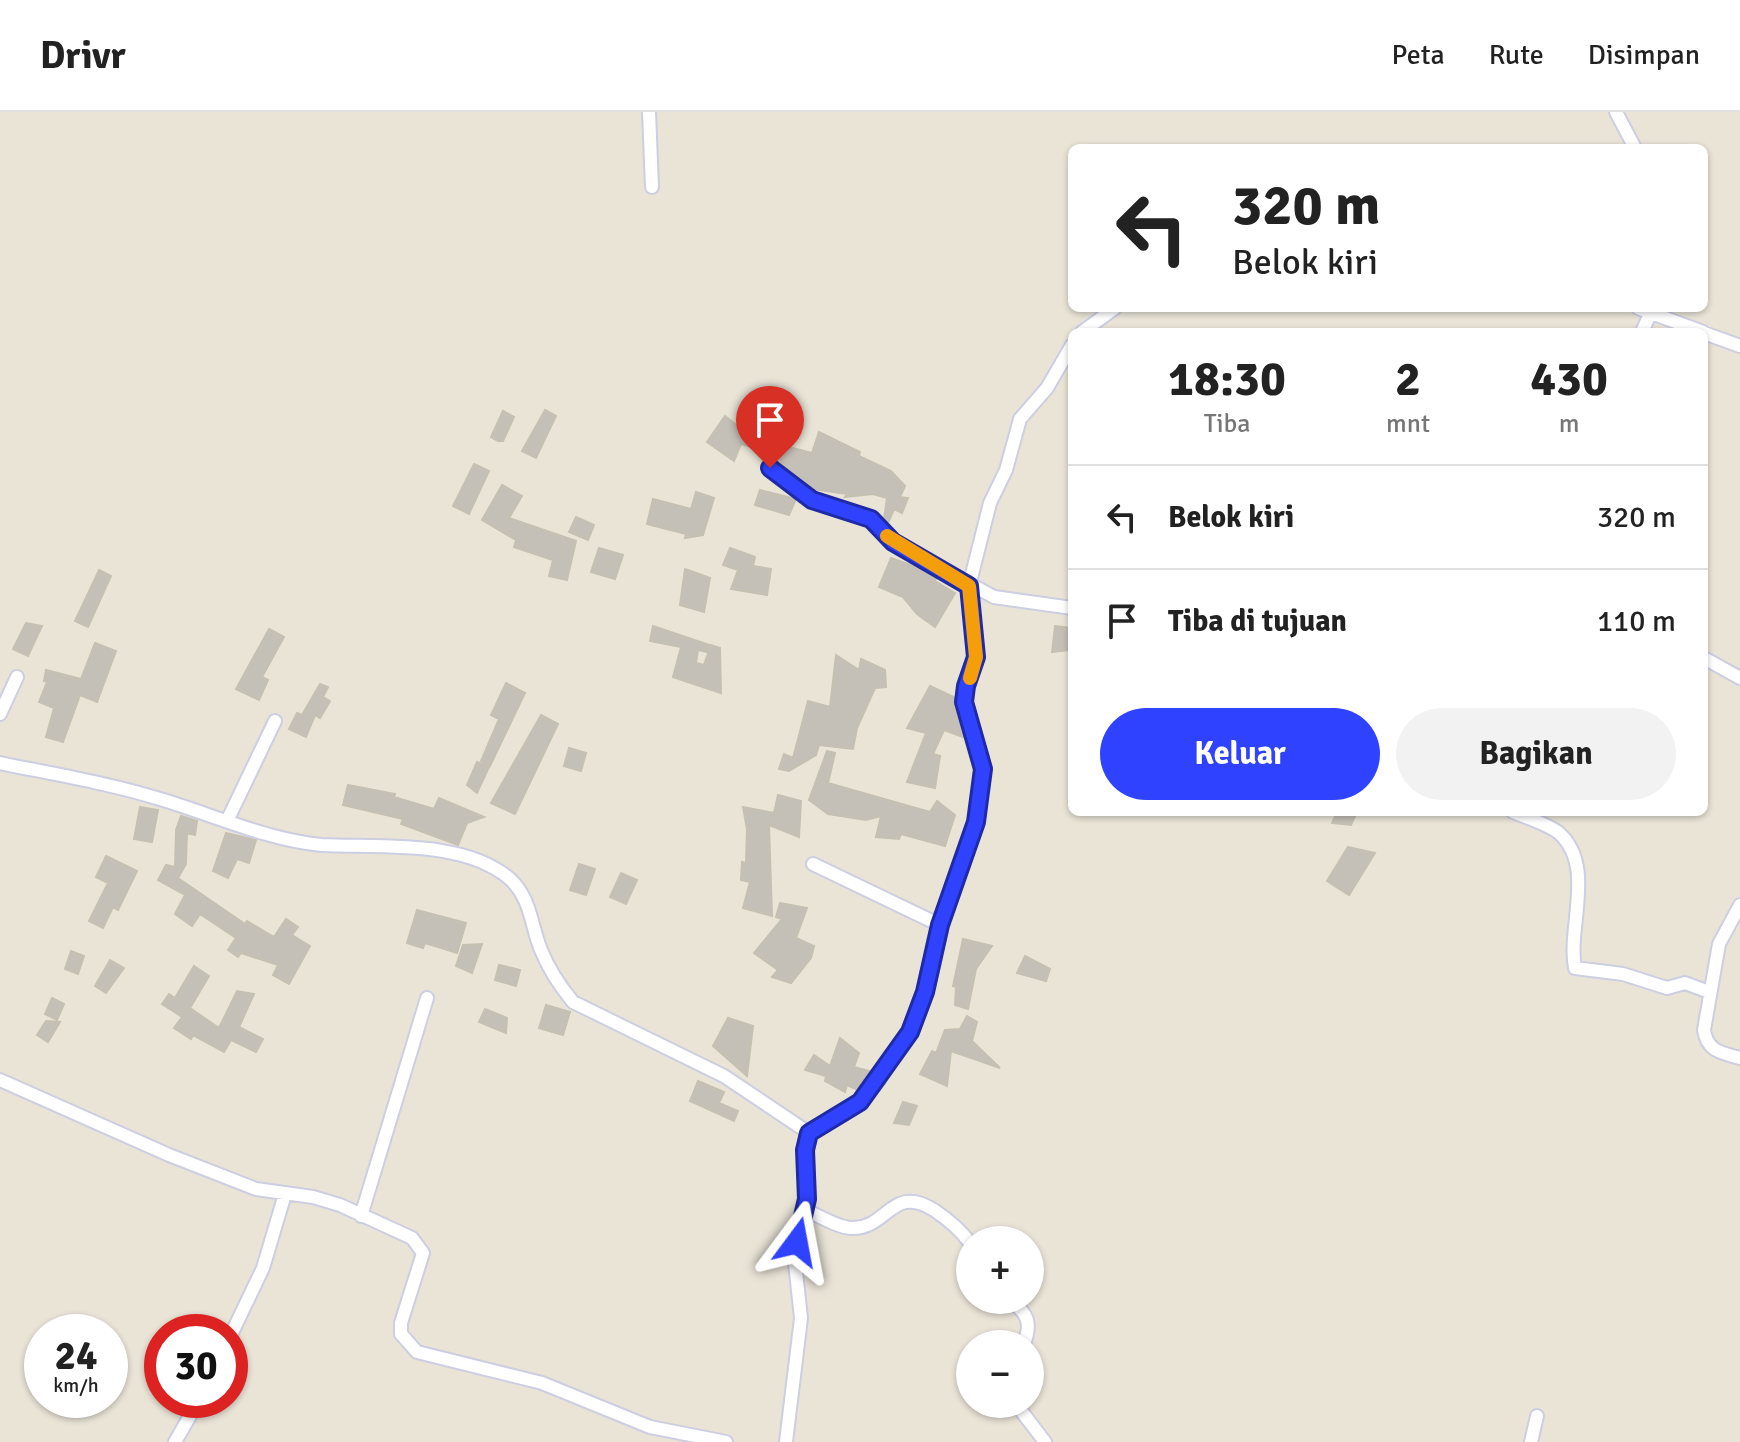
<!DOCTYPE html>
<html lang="id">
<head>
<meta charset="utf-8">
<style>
  body { margin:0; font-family:Signika,sans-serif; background:#f2f2f2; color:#222; height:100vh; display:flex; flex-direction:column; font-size:30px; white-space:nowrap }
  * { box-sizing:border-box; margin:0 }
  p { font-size:26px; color:#767676 }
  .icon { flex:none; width:44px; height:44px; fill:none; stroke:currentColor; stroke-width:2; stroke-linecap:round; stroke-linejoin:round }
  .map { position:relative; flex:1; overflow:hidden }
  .details { position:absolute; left:1068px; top:216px; width:640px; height:488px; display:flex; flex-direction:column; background:#fff; border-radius:12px; box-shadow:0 2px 6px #0004 }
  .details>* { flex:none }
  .top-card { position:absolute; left:1068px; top:32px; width:640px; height:168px; border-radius:12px; box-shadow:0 2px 6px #0004; background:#fff; color:#222; overflow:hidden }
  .buttons { position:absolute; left:956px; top:1114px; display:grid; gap:16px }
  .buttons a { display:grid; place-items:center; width:88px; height:88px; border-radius:50%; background:#fff; box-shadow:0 2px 6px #0004; font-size:40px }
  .speed { position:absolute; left:24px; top:1202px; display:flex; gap:16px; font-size:40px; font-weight:700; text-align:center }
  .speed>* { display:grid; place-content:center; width:104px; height:104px; border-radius:50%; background:#fff; box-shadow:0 2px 6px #0004; line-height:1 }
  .speed small { font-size:20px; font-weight:400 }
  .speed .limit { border:12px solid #d22; background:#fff; color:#111 }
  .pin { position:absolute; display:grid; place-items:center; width:68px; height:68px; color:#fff; margin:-82px -34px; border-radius:50% 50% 50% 0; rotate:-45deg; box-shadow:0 0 8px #0007 }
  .pin .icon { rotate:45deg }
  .me { position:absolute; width:88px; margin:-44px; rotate:13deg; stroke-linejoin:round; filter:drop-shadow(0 0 6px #0008) }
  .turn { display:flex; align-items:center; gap:28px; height:168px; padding:0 32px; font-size:36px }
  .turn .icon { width:104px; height:104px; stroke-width:2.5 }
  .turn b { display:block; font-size:56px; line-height:68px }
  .eta { display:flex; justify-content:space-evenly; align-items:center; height:136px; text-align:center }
  .eta b { font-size:48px; font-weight:700; line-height:56px }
  .action { display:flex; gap:16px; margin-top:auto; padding:16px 32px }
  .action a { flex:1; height:92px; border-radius:48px; background:#2f42ff; color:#fff; font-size:32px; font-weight:700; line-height:92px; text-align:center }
  .action a+a { background:#f2f2f2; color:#222 }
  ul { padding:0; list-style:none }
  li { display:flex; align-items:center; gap:24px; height:104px; padding:0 32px; border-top:2px solid #e0e0e0 }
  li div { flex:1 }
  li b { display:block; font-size:30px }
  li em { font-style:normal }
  header { display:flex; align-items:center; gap:48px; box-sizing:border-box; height:112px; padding:0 40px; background:#fff; border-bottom:2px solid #e0e0e0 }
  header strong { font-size:38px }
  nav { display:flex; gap:44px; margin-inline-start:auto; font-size:28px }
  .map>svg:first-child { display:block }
  .building { fill:#c5c0b7; stroke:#c5c0b1; stroke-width:2 }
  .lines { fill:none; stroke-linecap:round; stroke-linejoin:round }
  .minor-casing { stroke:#cccee1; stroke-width:16 }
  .minor { stroke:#fff; stroke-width:12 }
  .route-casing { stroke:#1f2ba6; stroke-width:20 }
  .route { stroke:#2f42ff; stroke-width:14 }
  .slow { stroke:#f59e0b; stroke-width:14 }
</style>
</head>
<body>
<header>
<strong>Drivr</strong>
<nav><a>Peta</a><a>Rute</a><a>Disimpan</a></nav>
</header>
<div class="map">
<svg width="1740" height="1330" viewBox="0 0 1740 1330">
  <rect width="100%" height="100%" fill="#eae4d7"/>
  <path class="building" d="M545 298 556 304 536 346 522 339Z
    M503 299 514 305 503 329H498L491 325Z
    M725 304 743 318 770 330 812 341 819 320 860 340 859 344 891 359 905 374 900 385 908 386 902 401 894 397 888 411 884 407 887 386 873 382 845 385 847 382 813 377 779 349 762 345 766 339 741 332 734 349 707 330Z
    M474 352 489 359 469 402 453 394Z
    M502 373 522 384 509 406 576 429 567 468 549 464 553 448 514 435 516 428 482 408Z
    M760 378 796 387 789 403 755 393Z
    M696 380 714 386 703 423 685 426 686 422 647 412 653 387 691 397Z
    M576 405 594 413 588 428 569 420Z
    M599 436 623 443 615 467 591 460Z
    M730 436 755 445 753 454 771 457 767 483 731 477 738 458 723 453Z
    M891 446 927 459 937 466 935 469 955 481 935 515 917 502 903 485 879 475Z
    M685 457 710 466 704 500 680 493Z
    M99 458 111 464 88 515 75 509Z
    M26 511 42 514 28 544 13 537Z
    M653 514 709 533 707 540 698 538 696 551 704 553 711 533 720 536 721 581 673 565 681 535 650 529Z
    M1055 514 1072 516 1068 538 1052 540Z
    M269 517 284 525 262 565 268 568 259 588 236 577Z
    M95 531 116 539 97 590 80 583 63 630 46 625 54 596 39 590 47 570 44 569 46 558 81 567Z
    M836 543 859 558 861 547 885 558 886 575 875 576 857 616 853 637 819 633 816 643 789 659 779 657 784 642 793 646 808 589 830 595Z
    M506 571 525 581 490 654 481 649 499 607 491 603Z
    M320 572 328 575 323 585 330 589 320 606 315 603 306 625 289 617 297 601 302 603Z
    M930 574 956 586 954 597 957 598 966 626 944 618 933 642 940 644 935 676 907 670 926 621 907 616Z
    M541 603 558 612 515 702 491 691Z
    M569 636 586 641 581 659 564 654Z
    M827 639 835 641 828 671 930 700 937 689 955 703 945 734 901 722 899 727 876 725 881 704 866 708 828 702 809 688Z
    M477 650 489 655 477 681 467 673Z
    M348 673 395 682 394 685 434 697 439 686 484 705 467 711 458 733 401 712 403 707 343 693Z
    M778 683 801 689 799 725 769 713 772 804 743 796 750 770 741 768 742 750 746 751 747 717 743 695 774 701Z
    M140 695 158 698 152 730 134 727Z
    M1337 700H1357L1351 713 1332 711Z
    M181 704 197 709 195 723 187 721 186 752 178 766 245 812 247 809 274 825 286 807 298 815 292 823 310 834 289 872 273 863 278 853 241 841 238 845 228 838 236 826 200 802 192 814 175 802 185 783 158 768 166 753 175 755 176 718Z
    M226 721 256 728 249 751 237 747 228 766 213 759Z
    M1348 735 1375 741 1349 783 1327 769Z
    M106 744 137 759 118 798 113 795 103 816 89 809 108 771 96 765Z
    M579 752 595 757 586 783 570 778Z
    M621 761 637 768 626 792 610 785Z
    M780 791 807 796 796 826 814 834 811 846 791 871 772 865 778 858 754 841 782 807 776 805Z
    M417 798 466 811 457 841 425 831 423 836 407 831Z
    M963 827 992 834 976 857 968 897 955 893 956 875 953 874Z
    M482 832 472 861 456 854 463 833Z
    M71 839 84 844 78 862 65 857Z
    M1025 844 1050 857 1046 869 1017 861Z
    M110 848 124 856 106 881 95 874Z
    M499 853 520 858 516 874 495 868Z
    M194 854 209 864 190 896 219 916 237 879 254 882 239 915 263 927 256 940 231 928 224 940 193 923 191 927 174 916 182 905 162 892 169 882 175 886Z
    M52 886 64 892 57 908 45 902Z
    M546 893 570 900 563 923 539 916Z
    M485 897 507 906 506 921 479 910Z
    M967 904 977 910 972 929 1000 956 951 939 947 974 920 962 932 939 936 941 945 918 960 917Z
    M728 906 753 914 747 964 713 934Z
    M46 909 60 910 48 930 37 923Z
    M840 926 859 941 854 955 873 960 858 978 847 973 845 980 825 969 826 964 805 958 814 943 830 954Z
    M698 969 724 980 719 991 738 999 734 1009 690 989Z
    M903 990 917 994 909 1013 894 1011Z"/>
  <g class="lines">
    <g class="minor-casing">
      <path id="minor" d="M649 0 652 75
        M1616 0 1635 36
        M1638 196 1703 220
        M1082 220 1115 196
        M1642 220 1650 202
        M1704 221 1740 234
        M770 356 812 388 871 407 893 430 994 485 1072 496
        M1704 546 1740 566
        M0 602 17 565
        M0 651C53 662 108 671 160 687 211 702 270 729 322 733 379 736 464 727 510 767 531 786 531 814 541 838 549 858 559 873 573 890L724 964 809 1021
        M1513 700C1527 706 1548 712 1559 721 1596 754 1567 815 1575 856L1623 862 1667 876 1685 871 1709 880
        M228 707 275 609
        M813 752 940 813
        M1740 793 1719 832 1704 918C1707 939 1721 941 1740 946
        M0 968 169 1043 256 1077 313 1085 340 1093 412 1126 423 1141 401 1211V1222L417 1240 542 1271 650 1315 726 1330
        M805 1098C818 1103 836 1115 851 1116 887 1118 892 1071 934 1098 949 1108 960 1117 970 1131
        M361 1104 427 886
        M1010 1188C1028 1202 1032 1210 1024 1232
        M230 1225 263 1156 285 1082
        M1016 1292 1045 1330
        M175 1330 199 1288
        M786 1330 801 1206 795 1151 807 1087 805 1038 809 1021 860 990 876 972 910 920 925 880 940 813 976 710 982 669V647L964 590 976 545 969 474 990 391 1006 358 1020 307 1047 276 1072 233
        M1531 1330 1537 1304"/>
    </g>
    <use href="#minor" class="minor"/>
  </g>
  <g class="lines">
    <g class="route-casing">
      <path id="route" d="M770 356 812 388 871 407 893 430 969 474 976 545 966 574 964 590 983 657 976 710 940 813 925 880 910 920 860 990 809 1021 805 1038 807 1087 797 1130"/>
    </g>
    <use href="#route" class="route"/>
    <path class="slow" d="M887 424 969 474 976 545 970 566"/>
  </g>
</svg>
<div class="buttons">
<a>+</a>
<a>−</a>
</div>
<div class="speed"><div>24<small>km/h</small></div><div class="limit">30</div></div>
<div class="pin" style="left:770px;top:356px;background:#d93025"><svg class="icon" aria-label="arrive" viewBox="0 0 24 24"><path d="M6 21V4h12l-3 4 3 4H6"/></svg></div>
<svg class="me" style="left:797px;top:1130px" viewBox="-20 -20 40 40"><path d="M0-17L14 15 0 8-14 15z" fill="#2f42ff" stroke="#fff" stroke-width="4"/></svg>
<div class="top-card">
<div class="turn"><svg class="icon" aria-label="left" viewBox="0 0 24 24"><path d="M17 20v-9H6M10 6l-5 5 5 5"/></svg><div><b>320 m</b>Belok kiri</div></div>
</div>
<section class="details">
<div class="eta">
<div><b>18:30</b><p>Tiba</p></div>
<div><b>2</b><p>mnt</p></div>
<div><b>430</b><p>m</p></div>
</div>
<ul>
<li><svg class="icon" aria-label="left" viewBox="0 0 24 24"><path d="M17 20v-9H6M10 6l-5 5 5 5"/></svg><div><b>Belok kiri</b></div><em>320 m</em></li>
<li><svg class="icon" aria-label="arrive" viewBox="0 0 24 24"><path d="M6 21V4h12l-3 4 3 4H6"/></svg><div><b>Tiba di tujuan</b></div><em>110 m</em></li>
</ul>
<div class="action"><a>Keluar</a><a>Bagikan</a></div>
</section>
</div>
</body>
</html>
